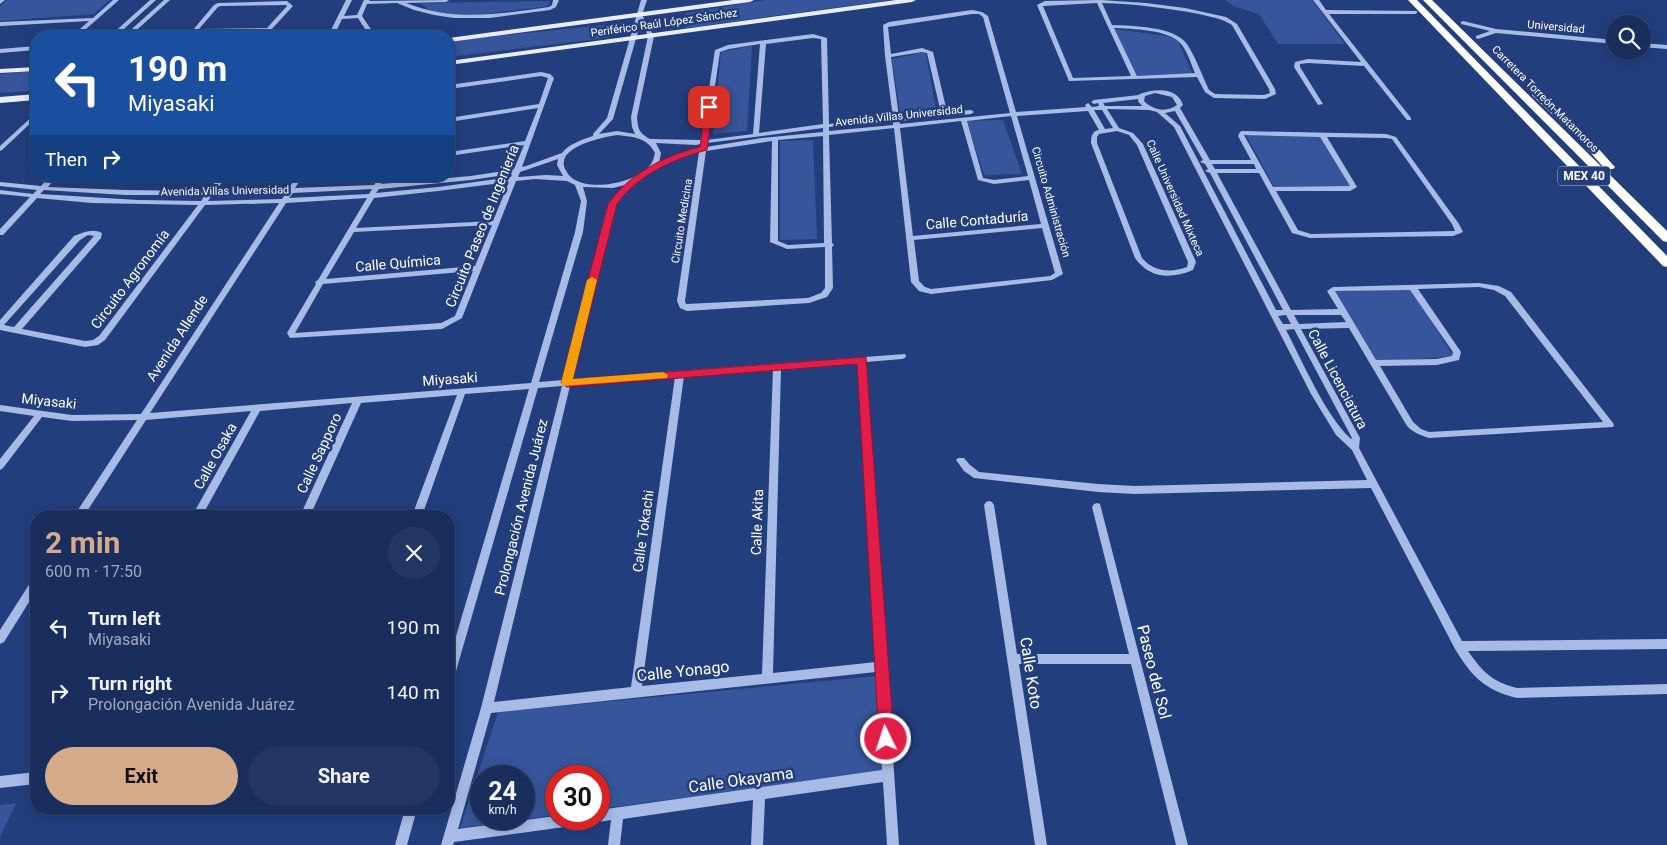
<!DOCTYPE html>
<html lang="en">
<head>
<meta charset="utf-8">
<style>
  body { margin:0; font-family:Roboto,sans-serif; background:#233664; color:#f1f3f6; height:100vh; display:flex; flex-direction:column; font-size:19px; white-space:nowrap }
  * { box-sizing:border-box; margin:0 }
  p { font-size:16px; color:#9fa8bc }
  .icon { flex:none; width:28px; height:28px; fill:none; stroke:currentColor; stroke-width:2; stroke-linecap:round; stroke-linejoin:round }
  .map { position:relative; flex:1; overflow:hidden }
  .details { position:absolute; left:30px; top:510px; width:425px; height:305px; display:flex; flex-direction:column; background:#1a2e5e; border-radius:20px; box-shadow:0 2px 12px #0003,0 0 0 1px #384a73 }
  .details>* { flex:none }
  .guide { position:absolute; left:30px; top:30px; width:425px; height:152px; border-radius:20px; box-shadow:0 2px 12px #0003,0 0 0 1px #384a73; background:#1a4fa0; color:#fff; overflow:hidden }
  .fabs { position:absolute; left:1606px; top:15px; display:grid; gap:10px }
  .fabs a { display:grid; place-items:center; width:45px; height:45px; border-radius:50%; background:#1a2e5e; box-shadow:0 2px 12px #0003,0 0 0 1px #384a73; font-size:25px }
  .speed { position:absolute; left:470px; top:765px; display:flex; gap:10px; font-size:25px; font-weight:700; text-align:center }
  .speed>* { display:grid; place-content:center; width:65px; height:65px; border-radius:50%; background:#1a2e5e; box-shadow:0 2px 12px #0003,0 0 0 1px #384a73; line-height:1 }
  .speed small { font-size:12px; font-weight:400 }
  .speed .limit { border:8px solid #d22; background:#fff; color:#111 }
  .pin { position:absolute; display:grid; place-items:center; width:42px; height:42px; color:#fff; margin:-21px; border-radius:10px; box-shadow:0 2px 8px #0006 }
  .me { position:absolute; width:55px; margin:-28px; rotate:356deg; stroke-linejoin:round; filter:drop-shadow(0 0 4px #0008) }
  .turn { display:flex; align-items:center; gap:18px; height:105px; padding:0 15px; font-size:22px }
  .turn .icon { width:65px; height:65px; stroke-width:2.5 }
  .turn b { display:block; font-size:35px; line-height:42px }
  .then { display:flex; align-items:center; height:48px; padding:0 15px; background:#0003; gap:10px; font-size:19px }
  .round { display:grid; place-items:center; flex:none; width:52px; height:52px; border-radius:26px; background:#233664 }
  .headline { display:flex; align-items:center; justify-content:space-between; height:85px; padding:0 15px }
  h1 { font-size:30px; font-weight:700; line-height:38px; color:#d6ab8b }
  .action { display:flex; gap:10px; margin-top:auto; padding:10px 15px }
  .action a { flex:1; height:58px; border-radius:30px; background:#d6ab8b; color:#111; font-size:20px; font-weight:700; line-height:58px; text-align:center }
  .action a+a { background:#233664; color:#f1f3f6 }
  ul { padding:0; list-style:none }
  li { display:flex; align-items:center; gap:15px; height:65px; padding:0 15px }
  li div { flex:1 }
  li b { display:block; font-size:19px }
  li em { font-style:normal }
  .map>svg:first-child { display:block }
  .green { fill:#36559b; fill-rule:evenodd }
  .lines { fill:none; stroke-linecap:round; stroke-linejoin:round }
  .minor { fill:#a7bbe6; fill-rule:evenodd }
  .major { fill:#e8edfd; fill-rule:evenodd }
  .highway { fill:#fff; fill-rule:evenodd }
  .route { fill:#e11d48; stroke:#92132f }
  .slow { fill:#f59e0b }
  .labels { text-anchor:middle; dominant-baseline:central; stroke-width:5; stroke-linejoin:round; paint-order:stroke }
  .far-street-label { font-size:11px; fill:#fff; stroke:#233e7d }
  .shield { fill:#233e7d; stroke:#bdc5d8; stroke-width:1 }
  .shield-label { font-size:12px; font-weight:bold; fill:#fff }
  .street-label { font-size:14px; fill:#fff; stroke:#233e7d }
  .near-street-label { font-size:16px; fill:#fff; stroke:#233e7d }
</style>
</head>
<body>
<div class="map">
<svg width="1667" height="845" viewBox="0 0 1667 845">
  <rect width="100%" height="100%" fill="#233e7d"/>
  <path class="green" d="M7 0H110L94 14 0 21V6Z
    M766 0H890L686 28 685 13Z
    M1225 0H1312L1345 44H1278L1259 14 1233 6Z
    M550 1 548 6 468 16C453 16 432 16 421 3Z
    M604 25 609 26 614 30 611 36 606 38 449 57V41Z
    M1114 29 1168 36 1178 41 1192 73 1138 77Z
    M752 46 747 131 713 134 721 52Z
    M924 52 926 54 936 109 900 113 892 59Z
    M36 71V91L0 93V74Z
    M1003 120 1022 174 984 175 967 121Z
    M1246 135 1319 136 1350 186 1274 187Z
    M813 140 817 239 780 240V141Z
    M1411 289 1454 357 1375 361 1333 291Z
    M876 676 882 771 599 809V776H556V815L460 828 498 712ZM481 776H524V819H481Z
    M16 803 0 837V805Z"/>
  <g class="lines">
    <path class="minor" d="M0 0H5L0 4Z
      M113 0H119L78 36H72L89 21 0 26V22L93 18Z
      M150 0H156L116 36H110Z
      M164 0H170L130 36H124Z
      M346 0H352L344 16 357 15 364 0H370L369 1 449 0 446 2 406 3C454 22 499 14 549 7L552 5 553 0H559L556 7 550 10 490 18H454L434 15 414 10 397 3 367 4 362 16 370 28 380 36C368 36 363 26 358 18L342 19 334 36H328Z
      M641 0H647L642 15 654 36 637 117C638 129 639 133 650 139L701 140 715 50 728 45 813 34 827 38 829 124 893 118 885 56 883 25 889 22 972 10 982 12 988 16 1016 112 1086 107 1085 105 1088 103 1092 107 1099 106 1098 103 1094 104 1091 102 1094 100 1139 95 1140 94C1154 89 1177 86 1183 105L1180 108 1210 160H1251L1238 136 1240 132 1242 131 1386 134 1396 137 1459 224 1463 232 1453 236 1310 238 1292 233 1259 173H1217L1291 310 1338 309 1327 291 1333 287 1479 283 1499 286 1511 292 1613 423 1614 425 1613 427 1429 438C1420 435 1414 433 1407 426L1349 328 1301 329 1360 438 1359 448 1462 641 1667 639V649L1468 651C1482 671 1492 682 1517 688L1667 684V694L1517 698C1485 690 1472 677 1455 649L1371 488 1135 494 1098 492 974 478 964 471 956 460 958 458H964L970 465 979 472 1098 484 1135 486 1367 480 1352 450 1336 435 1311 394 1174 127 1157 112 1149 110 1107 109 1119 128 1133 133 1143 144 1196 262 1193 270C1171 279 1150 279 1135 258L1091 143C1091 137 1092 131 1099 130L1088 111 1017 116 1063 274 1052 280 931 294 919 291 911 282 894 128 829 135 832 243 834 245 832 247 833 288 827 297 809 303 687 311 680 308 677 301 699 152 694 153 654 169 648 175 635 182 620 198 612 211 572 379 905 354 906 356 905 358 902 359 866 362 899 845H887L883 782 765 799 763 845H751L753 800 623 819 620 845H608L611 820 599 822 594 819H599V810L882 770 876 672 491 713 458 829 556 816V819H585L583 823 579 825 454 842 453 845H441L481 708 562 386 538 388 454 678 453 682 449 683V660L529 389 465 394 422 516H412L457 395 361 403 310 516H300L352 403 260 411 202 516H192L251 411 146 420 84 516H74L137 420 72 421 42 417 3 468 0 470V459L34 416 0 411V405L72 415 141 414 279 203 205 205 105 340 98 345 85 347 0 330V320L74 236C83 232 93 228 102 233L101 238 22 329 85 341 93 340 99 336 198 205 92 203 37 198 3 235H0V229L30 197 0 194V190L33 194 37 190 0 186V182L41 186 50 176H57L48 187 125 190 209 191 219 176H226L216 191 288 189 297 176H303L295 188 374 185 380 176H386L381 184 471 176 510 170 514 169 524 145 449 156V152L525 141 538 108 449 122V118L539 104 548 78 541 76 449 89V85L541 72 550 74 554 78 522 167 526 166 562 153C569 144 581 140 593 136V134L607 118ZM972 14H979L983 17 1010 113 900 124 899 121 971 114 974 112 971 110 947 112 933 52 922 48 891 54 888 27ZM641 21 648 36 631 117 632 127 635 134 617 131 599 134 613 119ZM813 38 821 39 823 124 759 133 766 44ZM760 44 753 134 707 140 720 52 729 49ZM922 52 927 53 941 113 899 117 891 57ZM1155 93 1172 97 1177 105C1166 113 1153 110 1144 101L1145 96ZM1138 99V101L1142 106H1105L1103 103ZM1094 110H1102L1113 128 1105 129ZM1175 111 1203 160 1200 162 1205 164 1208 169 1205 171 1210 173 1283 310H1276L1180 126 1165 113ZM1011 116 1028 176 994 180 983 178 967 121ZM893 121V125L829 131V127ZM961 121 978 180 994 184 1029 180 1041 224 913 236 900 128ZM823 128V132L762 138 706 147 707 143ZM1117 131 1129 135 1137 145 1188 262 1187 267C1170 273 1154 272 1142 258L1097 143V137L1099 134ZM617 135C633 137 647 137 655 153 654 157 653 161 651 164 637 183 591 192 572 178 568 175 567 172 565 169 555 147 603 137 617 135ZM1244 135 1320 137 1350 186 1273 187ZM823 136 824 243 788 245 778 241V140ZM1327 137 1386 138 1392 139 1452 224 1455 231 1311 234 1298 230 1276 191H1350L1357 187ZM772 141 770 242 787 249 825 247V288L821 293 808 298 686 304 685 301 706 151ZM656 143 696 145 700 144V148L691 150 659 163 661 153ZM558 159 557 165 563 176 546 175 518 177 520 172ZM1212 164H1254L1256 169H1215ZM512 174 511 177 438 187 376 193 379 189 471 180ZM535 179 567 181 575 185 581 201 575 232 531 383 150 413 286 203 367 198 318 280 315 282 316 284 287 333 290 338 442 329 462 318 516 181ZM509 182 493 221 356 228 374 198 438 191ZM625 185 615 196 606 211 563 380 539 382 583 232 587 201 583 187 613 188ZM372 189 369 194 289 198 293 193ZM44 190 125 195H205L201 201 138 200 40 194ZM286 193 282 199 208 201 212 195ZM492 225 475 266 326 279 354 232ZM1042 228 1055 273 1050 276 931 289 925 287 919 281 914 240ZM88 235 94 236 14 327 4 325 80 240ZM473 271 455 316 441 323 295 333 323 284ZM1479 287 1494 290 1505 296 1603 422 1429 432 1421 429 1413 422 1380 366 1437 365 1459 360 1461 352 1418 289ZM1410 290 1453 352 1452 356 1437 359 1376 360 1335 291ZM1286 315 1291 324H1283L1278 316ZM1294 315H1341L1346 322 1299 324ZM1294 329 1352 438 1351 439C1325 415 1303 362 1286 330ZM858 362 876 662 773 673 781 369ZM773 369 762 674 642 686 684 376ZM675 377 631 687 494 702 570 386Z
      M1101 0 1146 3 1185 8 1226 17 1237 24 1275 89 1276 94 1265 99 1214 98 1205 92 1197 77 1069 81 1037 5 1045 1ZM1097 3 1131 76 1073 78 1043 6ZM1102 3C1135 4 1167 8 1199 14 1210 17 1222 18 1232 25L1269 89 1270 93 1264 95 1215 94 1209 90C1202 75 1196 58 1187 44 1174 26 1132 26 1112 25ZM1114 28C1132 29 1170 29 1182 45 1188 53 1191 64 1195 73L1137 76Z
      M1313 0H1319L1326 10 1417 11V13L1415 14H1329L1411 118V120H1407L1364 66 1308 63 1300 64V67L1323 104 1318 105 1294 67 1295 62 1308 59 1361 62Z
      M287 1 293 6 270 31 195 33 192 31 214 5 218 3ZM286 5 287 6 267 28 199 29 218 7 221 6Z
      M1463 21 1496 29 1615 40V44L1496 33 1478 39 1476 38V36L1490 31 1461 24V22Z
      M1642 43 1667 45V49L1642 47Z
      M36 46V50L0 53V49Z
      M36 113V118L2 150 0 151V146Z
      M989 501 992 502 994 505 1017 654H1129L1092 507 1094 504 1097 503 1100 504 1188 845H1176L1131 664H1019L1047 845H1035L984 505 986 502Z
      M36 579V591L4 642 0 644V630L32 580Z
      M36 772V784L0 788V776Z
      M405 809H417L407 845H395Z"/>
    <path class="major" d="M733 0H754L750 2 449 42V38Z
      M896 0H916L912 2 449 65V61Z
      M36 67V71L0 73V69Z
      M36 94V100L0 103V97Z"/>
    <path class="highway" d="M1408 0H1417L1667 256V267L1663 266Z
      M1423 0H1432L1667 231V242L1663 241Z
      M1536 90 1540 91 1590 139 1613 165 1615 167 1613 169H1605L1582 143 1532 95V91Z"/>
  </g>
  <path class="route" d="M706 105 713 107 707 150C673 159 638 175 617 204L573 379 866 357 894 739 892 744 886 746 881 744 879 739 857 364 567 387 561 383 608 204C630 173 664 156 700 147Z"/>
  <path class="slow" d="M592 277 597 280 573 379 663 372 668 375 667 378 563 386 561 383 587 280Z"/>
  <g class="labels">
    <g class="far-street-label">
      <text transform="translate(664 23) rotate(-8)">Periférico Raúl López Sánchez</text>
      <text transform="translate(1556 27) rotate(5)">Universidad</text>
      <text transform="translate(1545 99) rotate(45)">Carretera Torreón-Matamoros</text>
      <text transform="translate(899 116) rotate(-6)">Avenida Villas Universidad</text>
      <text transform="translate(225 191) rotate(-1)">Avenida Villas Universidad</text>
      <text transform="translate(1175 198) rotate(66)">Calle Universidad Mixteca</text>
      <text transform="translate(1051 202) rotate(74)">Circuito Administración</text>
      <text transform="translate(682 221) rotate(-81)">Circuito Medicina</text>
    </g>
    <rect class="shield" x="1558" y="166.5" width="52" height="19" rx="4"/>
    <g class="shield-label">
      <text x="1584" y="176">MEX 40</text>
    </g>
    <g class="street-label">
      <text transform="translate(977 220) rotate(-5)">Calle Contaduría</text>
      <text transform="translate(482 226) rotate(-68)">Circuito Paseo de Ingeniería</text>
      <text transform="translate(398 263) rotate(-5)">Calle Química</text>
      <text transform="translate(130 279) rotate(-53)">Circuito Agronomía</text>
      <text transform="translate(177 338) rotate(-57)">Avenida Allende</text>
      <text transform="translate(450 379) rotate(-4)">Miyasaki</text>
      <text transform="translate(1338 379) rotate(62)">Calle Licenciatura</text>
      <text transform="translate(49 401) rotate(6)">Miyasaki</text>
      <text transform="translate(319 453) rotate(-65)">Calle Sapporo</text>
      <text transform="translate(215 456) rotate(-61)">Calle Osaka</text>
      <text transform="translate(521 507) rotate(-76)">Prolongación Avenida Juárez</text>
      <text transform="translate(757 522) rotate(-88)">Calle Akita</text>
      <text transform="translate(643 531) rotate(-82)">Calle Tokachi</text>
    </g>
    <g class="near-street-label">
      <text transform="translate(683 671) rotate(-6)">Calle Yonago</text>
      <text transform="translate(1154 672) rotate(76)">Paseo del Sol</text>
      <text transform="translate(1031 673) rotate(81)">Calle Koto</text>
      <text transform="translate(741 780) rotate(-8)">Calle Okayama</text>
    </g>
  </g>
</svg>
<div class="fabs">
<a><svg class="icon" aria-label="search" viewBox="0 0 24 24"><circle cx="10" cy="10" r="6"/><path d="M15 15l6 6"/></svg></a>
</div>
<div class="speed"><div>24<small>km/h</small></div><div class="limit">30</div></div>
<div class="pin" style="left:709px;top:107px;background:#d93025"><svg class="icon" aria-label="arrive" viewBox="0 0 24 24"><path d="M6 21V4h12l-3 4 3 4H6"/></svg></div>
<svg class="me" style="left:886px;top:739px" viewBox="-20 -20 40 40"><circle r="17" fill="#e11d48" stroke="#fff" stroke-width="3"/><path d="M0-11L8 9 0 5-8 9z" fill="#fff"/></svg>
<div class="guide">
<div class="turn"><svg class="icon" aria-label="left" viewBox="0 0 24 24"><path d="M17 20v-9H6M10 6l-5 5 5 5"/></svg><div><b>190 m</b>Miyasaki</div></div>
<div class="then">Then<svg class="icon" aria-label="right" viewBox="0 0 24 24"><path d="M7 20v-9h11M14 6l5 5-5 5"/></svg></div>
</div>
<section class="details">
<div class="headline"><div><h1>2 min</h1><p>600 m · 17:50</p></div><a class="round"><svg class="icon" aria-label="close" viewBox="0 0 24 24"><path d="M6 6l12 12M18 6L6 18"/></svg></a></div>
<ul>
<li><svg class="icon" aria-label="left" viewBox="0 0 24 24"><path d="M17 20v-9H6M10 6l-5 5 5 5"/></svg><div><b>Turn left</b><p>Miyasaki</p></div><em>190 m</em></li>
<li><svg class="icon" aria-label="right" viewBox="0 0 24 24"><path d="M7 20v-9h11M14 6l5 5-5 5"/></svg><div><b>Turn right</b><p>Prolongación Avenida Juárez</p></div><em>140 m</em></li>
</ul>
<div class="action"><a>Exit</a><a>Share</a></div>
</section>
</div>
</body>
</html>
